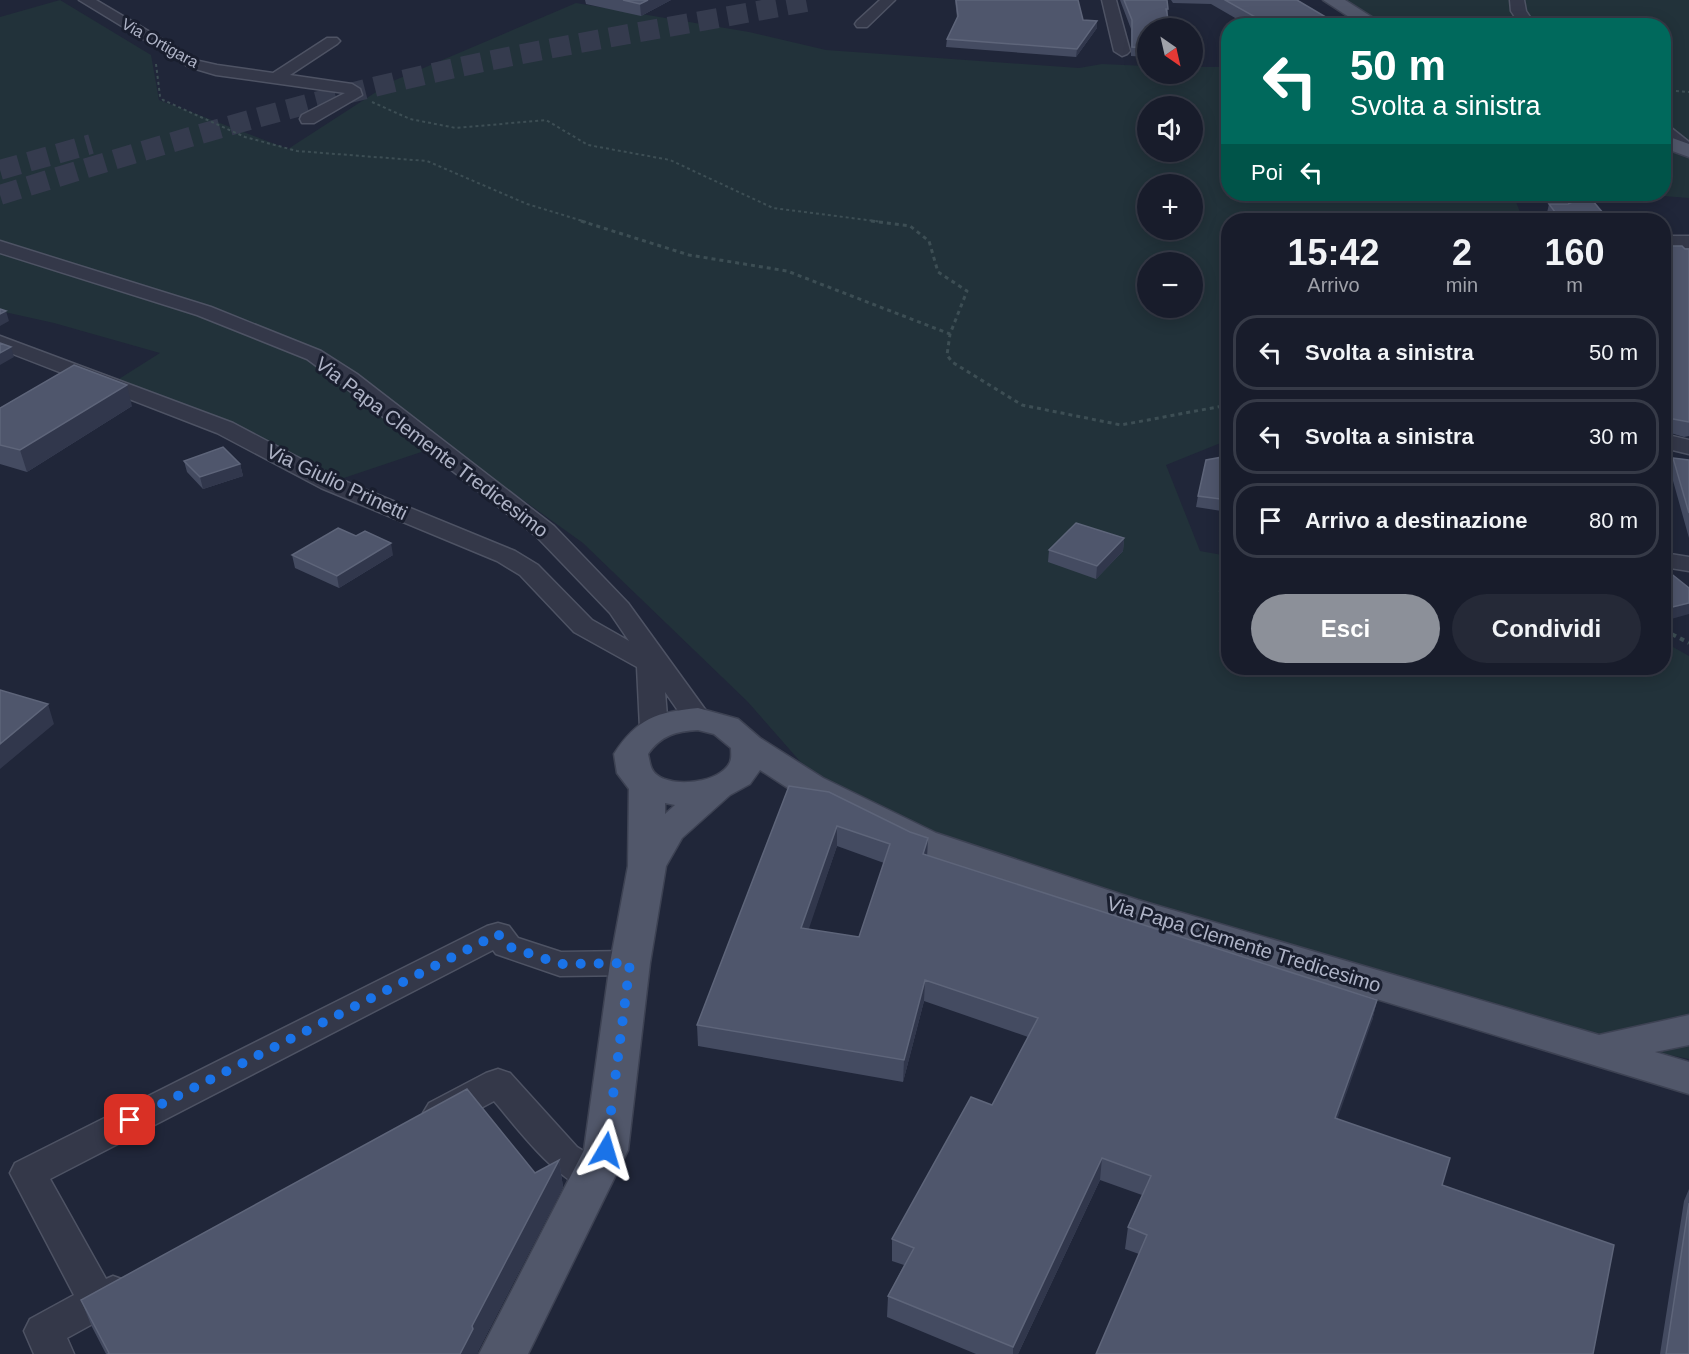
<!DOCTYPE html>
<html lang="it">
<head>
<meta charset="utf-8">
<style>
  body { margin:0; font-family:Arial,sans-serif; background:#252937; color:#f1f3f6; height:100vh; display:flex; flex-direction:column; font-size:22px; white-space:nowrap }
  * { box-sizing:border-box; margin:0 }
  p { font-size:20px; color:#9fa1a9 }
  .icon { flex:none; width:33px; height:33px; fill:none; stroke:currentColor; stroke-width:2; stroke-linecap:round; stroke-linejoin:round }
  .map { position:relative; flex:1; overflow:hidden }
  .drawer { position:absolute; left:1221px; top:213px; width:450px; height:462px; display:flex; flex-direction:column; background:#181c2b; border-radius:24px; box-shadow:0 3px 15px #0003,0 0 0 2px #363a47 }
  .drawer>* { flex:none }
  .guide { position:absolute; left:1221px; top:18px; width:450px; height:183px; border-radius:24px; box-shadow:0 3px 15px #0003,0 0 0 2px #363a47; background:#00695c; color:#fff; overflow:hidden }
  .needle { width:39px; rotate:146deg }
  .fabs { position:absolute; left:1137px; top:18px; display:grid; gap:12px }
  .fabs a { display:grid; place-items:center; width:66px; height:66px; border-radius:50%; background:#181c2b; box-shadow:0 3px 15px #0003,0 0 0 2px #363a47; font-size:30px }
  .pin { position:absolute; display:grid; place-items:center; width:51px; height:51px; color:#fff; margin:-26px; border-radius:12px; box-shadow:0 3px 9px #0006 }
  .me { position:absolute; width:66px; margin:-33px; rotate:7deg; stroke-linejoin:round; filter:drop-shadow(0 0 4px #0008) }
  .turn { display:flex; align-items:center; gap:21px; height:126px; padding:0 30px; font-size:27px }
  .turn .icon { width:78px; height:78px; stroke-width:2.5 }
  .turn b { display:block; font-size:42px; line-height:51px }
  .then { display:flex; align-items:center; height:57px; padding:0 30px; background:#0003; gap:12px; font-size:22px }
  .eta { display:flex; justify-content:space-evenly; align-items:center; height:102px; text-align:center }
  .eta b { font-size:36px; font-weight:700; line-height:42px }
  .button { display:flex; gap:12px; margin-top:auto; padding:12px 30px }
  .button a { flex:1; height:69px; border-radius:36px; background:#8c9099; color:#fff; font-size:24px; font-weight:700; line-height:69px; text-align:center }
  .button a+a { background:#252937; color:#f1f3f6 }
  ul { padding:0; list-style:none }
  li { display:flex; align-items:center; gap:18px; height:75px; margin:0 12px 9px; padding:0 18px; border:3px solid #363a47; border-radius:24px }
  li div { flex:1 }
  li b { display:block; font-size:22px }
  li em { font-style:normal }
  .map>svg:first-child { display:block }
  .green { fill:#22323a; fill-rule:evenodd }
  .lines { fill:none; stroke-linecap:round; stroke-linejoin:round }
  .highway-tunnel { stroke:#353b4e; stroke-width:20; stroke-dasharray:20 10; stroke-linecap:butt }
  .minor-casing { stroke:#4e5364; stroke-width:3 }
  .major-casing { stroke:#3d4253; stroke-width:3 }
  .path-far2 { stroke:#3d4e54; stroke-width:2; stroke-dasharray:3 3; stroke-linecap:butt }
  .path-far1 { stroke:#3d4e54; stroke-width:3; stroke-dasharray:4 4; stroke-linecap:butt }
  .path { stroke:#3d4e54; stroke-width:4; stroke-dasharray:4.5 4.5; stroke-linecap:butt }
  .minor { fill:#343849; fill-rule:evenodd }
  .major { fill:#51576a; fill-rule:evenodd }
  .wall { fill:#444b61; fill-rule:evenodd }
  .shaded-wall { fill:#31374c }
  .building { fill:#4f566c; stroke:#5e657a; stroke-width:1.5; fill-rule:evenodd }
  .route { stroke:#1a73e8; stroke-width:10; stroke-dasharray:0 18 }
  .labels { text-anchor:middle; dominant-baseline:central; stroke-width:6; stroke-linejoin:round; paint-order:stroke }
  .far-street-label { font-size:16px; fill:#aeb3c6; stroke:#191e2e }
  .street-label { font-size:20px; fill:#aeb3c6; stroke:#191e2e }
</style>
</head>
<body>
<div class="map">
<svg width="1689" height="1354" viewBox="0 0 1689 1354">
  <rect width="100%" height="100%" fill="#202639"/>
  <path class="green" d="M60 0 151 55 159 100 288 149 393 81 576 3 749 32 826 50 1079 68 1102 64 1147 66 1148 74H1192L1193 67H1225L1228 64V194H1513L1523 220H1228V440L1166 465 1200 551 1228 556V668H1664V642L1689 656V1059L1565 1033 1451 1002 922 830 812 775 748 702 583 543 445 444 329 483 111 384 160 353 54 323 0 311V17ZM1148 106H1192V152H1148ZM1148 184H1192V230H1148ZM1148 262H1192V308H1148Z
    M1343 0H1689V198L1637 194H1664V141L1687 149 1664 131V26L1388 25 1377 21Z"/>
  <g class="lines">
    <path class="highway-tunnel" d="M0 170 91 144
      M0 195C150 148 301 102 455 68 574 42 696 23 816 0"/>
    <g class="minor-casing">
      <path id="minor" d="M79 0H96L199 61 217 65 273 73 327 38H337L340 41 337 44 290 75 352 84 360 89 362 95 314 123H302L300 119 302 115 345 93 216 75 189 67Z
        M880 0H895L867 27H857L855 24 857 21Z
        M1102 0H1116L1130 51 1127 54 1122 56 1114 51Z
        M1510 0H1524L1526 11 1536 26H1521L1511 11Z
        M1664 126 1670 127 1689 142V155L1683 154 1664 139Z
        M1664 236H1689V248H1664Z
        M0 241 211 307 321 351 357 374 554 526 628 603 712 719 708 725 698 728 688 725 665 692 668 728 664 734 654 737 644 734 640 728 637 667 574 632 520 575 497 561 321 488 217 433 0 349V336L233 423 337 478 515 551 538 565 592 620 629 641 610 613 536 536 341 384 307 359 197 315 0 253Z
        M1664 434 1689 440V454L1664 448Z
        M1664 553 1689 557V571L1664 567Z
        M498 923 509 926 518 938 561 952 630 951 641 955 646 963 641 971 630 975 560 976 496 954 493 950 50 1179 106 1279 113 1276 127 1281 132 1293 127 1305 67 1338 74 1354H34L24 1331 30 1319 74 1295 10 1173 15 1163 487 926Z
        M498 1069 510 1073 577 1147 607 1165 612 1175 607 1185C603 1187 597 1190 594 1190 561 1188 514 1124 494 1101L453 1123 441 1127 429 1123 423 1113 429 1103 486 1073Z"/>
    </g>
    <g class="major-casing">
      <path id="major" d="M1323 0H1345L1386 26H1363Z
        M1664 135 1689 144V157L1664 148Z
        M698 708 738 719 760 738 823 778 936 833 1138 900 1599 1035 1689 1015V1045L1655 1052 1689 1062V1094L1110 918 910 851 797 794 760 770 750 784 730 795 682 838 666 866 650 963 628 1150 528 1354H479L584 1150 610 963 628 866 629 789 617 773 614 754C637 718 657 712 698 708ZM698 730 714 734 731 748C731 752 732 758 730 762 721 783 673 788 657 775 650 770 650 762 648 754 661 735 677 731 698 730ZM665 803 675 805 665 814Z"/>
    </g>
    <path class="path-far2" d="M156 64 160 96 163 100 245 137 297 151 427 161 527 204 586 222
      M1664 90 1689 92
      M372 102 410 119 456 128 546 120 588 145 670 160 773 208 883 222"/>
    <path class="path-far1" d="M581 221 689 255 787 271 950 334
      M871 221 910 226 929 241 938 272 967 291 950 334 947 355 952 362 1022 405 1121 425 1228 405"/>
    <path class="path" d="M1219 590 1228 591
      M1664 630 1689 643"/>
    <use href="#minor" class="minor"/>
    <use href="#major" class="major"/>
  </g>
  <path class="wall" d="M585 0H671L641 16 586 4Z
    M955 0H1078L1083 20 1097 21V28L1076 57 946 47 947 39 957 18Z
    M1120 0H1167L1168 9V17L1148 28V57L1131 56V29Z
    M1171 0H1297L1341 26H1249L1211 4 1173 3Z
    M1549 204 1609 220H1549L1546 217Z
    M1664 246 1689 249V436L1684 437 1664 431Z
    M132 406 27 472 0 464V408Z
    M1228 456V512L1196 507 1198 496Z
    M1673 458 1689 460V538L1670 470Z
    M184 461 240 464 243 476 203 489 187 472Z
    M1124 538 1123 551 1096 579 1048 562 1049 550Z
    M292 555H393L339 588 295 568Z
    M789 786 910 832 928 856 1377 1000 1372 1021 1139 1254 1125 1249 1128 1227 1142 1195 1100 1180 1018 1354H976L887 1317 888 1296 904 1265 892 1261V1239L992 1105 1028 1037 924 1001 903 1082 698 1046 697 1025ZM837 846 884 863 859 937 808 929Z
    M559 1160 563 1187 478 1351V1354H106L92 1327 81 1300 535 1173Z
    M1689 1189V1354H1660L1684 1201Z"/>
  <path class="shaded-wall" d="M648 0H671L641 16 640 4Z
    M1279 20 1278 26H1263L1264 22Z
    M1097 21V28L1076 57 1077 49Z
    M6 311 9 321 0 326V314Z
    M11 347 14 357 0 365V353Z
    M127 385 132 406 27 472 20 450Z
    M240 464 243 476 203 489 200 477Z
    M1124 538 1123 551 1096 579 1097 566Z
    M391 543 393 555 339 588 337 576Z
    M1689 603V614L1664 621V609Z
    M48 704 54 724 0 769V744Z
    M837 826V846L802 949 801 928Z
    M928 838 927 859 923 854Z
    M925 980 924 1001 903 1082 904 1060Z
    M1377 1000 1372 1021 1330 1140 1335 1118Z
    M1102 1158 1100 1180 1018 1354H1013V1347Z
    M559 1160 563 1187 478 1351V1354H460L472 1326Z"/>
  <path class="building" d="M623 0H648L640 4Z
    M956 0H1078L1083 20 1097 21 1077 49 947 39 958 16Z
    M1124 0H1167L1168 9H1166L1170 28H1148V48L1132 47V20Z
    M1225 0H1297L1341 26H1291L1279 20 1264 22Z
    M1584 197 1592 200 1609 220H1561L1549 204H1568Z
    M1664 246H1682L1685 249H1689V422L1668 418 1664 413Z
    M0 309 6 311 0 314Z
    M0 343 11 347 0 353Z
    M74 365 127 385 20 450 0 445V408Z
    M223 447 240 464 200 477 184 461Z
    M1228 456V500L1198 496 1206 460Z
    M1673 458 1689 460V513Z
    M1076 523 1124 538 1097 566 1049 550Z
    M338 528 356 536 365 531 391 543 337 576 292 555Z
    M1669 572 1689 588V603L1664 609V574Z
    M0 690 48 704 0 744Z
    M789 786 829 792 910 832 928 838 923 854 1377 1000 1335 1118 1450 1158 1442 1185 1614 1245 1593 1354H1096L1147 1235 1128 1227 1151 1176 1102 1158 1013 1347 888 1296 914 1248 892 1239 971 1097 992 1105 1038 1018 925 980 904 1060 697 1025ZM837 826 890 844 859 937 801 928Z
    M467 1089 535 1173 559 1160 472 1326 473 1329 460 1354H108L109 1353 81 1300Z
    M1689 1203V1354H1666Z"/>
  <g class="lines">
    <path class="route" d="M130 1120 498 934 507 946 560 964 630 963 606 1150"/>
  </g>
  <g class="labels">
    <g class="far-street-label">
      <text transform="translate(160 43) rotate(29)">Via Ortigara</text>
    </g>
    <g class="street-label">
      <text transform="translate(432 447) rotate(37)">Via Papa Clemente Tredicesimo</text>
      <text transform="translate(337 482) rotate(25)">Via Giulio Prinetti</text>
      <text transform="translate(1244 944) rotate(17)">Via Papa Clemente Tredicesimo</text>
    </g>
  </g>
</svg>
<div class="fabs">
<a><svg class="needle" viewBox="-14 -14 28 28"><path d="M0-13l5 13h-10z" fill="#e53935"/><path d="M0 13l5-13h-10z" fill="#9fa1a9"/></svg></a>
<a><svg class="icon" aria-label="sound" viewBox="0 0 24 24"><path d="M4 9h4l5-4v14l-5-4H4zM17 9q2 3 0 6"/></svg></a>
<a>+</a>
<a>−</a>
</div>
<div class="pin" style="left:130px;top:1120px;background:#d93025"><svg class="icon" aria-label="arrive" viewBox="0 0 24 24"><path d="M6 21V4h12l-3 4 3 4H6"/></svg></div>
<svg class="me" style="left:606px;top:1150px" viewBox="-20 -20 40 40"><path d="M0-17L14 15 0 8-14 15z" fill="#1a73e8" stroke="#fff" stroke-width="4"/></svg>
<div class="guide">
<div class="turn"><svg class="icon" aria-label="left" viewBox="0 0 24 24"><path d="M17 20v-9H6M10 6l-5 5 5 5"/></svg><div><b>50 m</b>Svolta a sinistra</div></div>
<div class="then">Poi<svg class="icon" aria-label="left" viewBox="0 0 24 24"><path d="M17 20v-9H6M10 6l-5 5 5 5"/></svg></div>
</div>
<section class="drawer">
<div class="eta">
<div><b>15:42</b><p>Arrivo</p></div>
<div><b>2</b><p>min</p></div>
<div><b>160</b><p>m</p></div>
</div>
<ul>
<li><svg class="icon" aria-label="left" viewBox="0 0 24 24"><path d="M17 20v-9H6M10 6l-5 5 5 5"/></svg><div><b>Svolta a sinistra</b></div><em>50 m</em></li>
<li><svg class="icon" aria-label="left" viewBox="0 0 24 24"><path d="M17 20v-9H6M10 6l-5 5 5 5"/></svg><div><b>Svolta a sinistra</b></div><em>30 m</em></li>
<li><svg class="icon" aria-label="arrive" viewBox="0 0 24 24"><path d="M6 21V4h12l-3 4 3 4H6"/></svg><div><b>Arrivo a destinazione</b></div><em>80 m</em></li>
</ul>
<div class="button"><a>Esci</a><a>Condividi</a></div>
</section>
</div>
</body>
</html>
